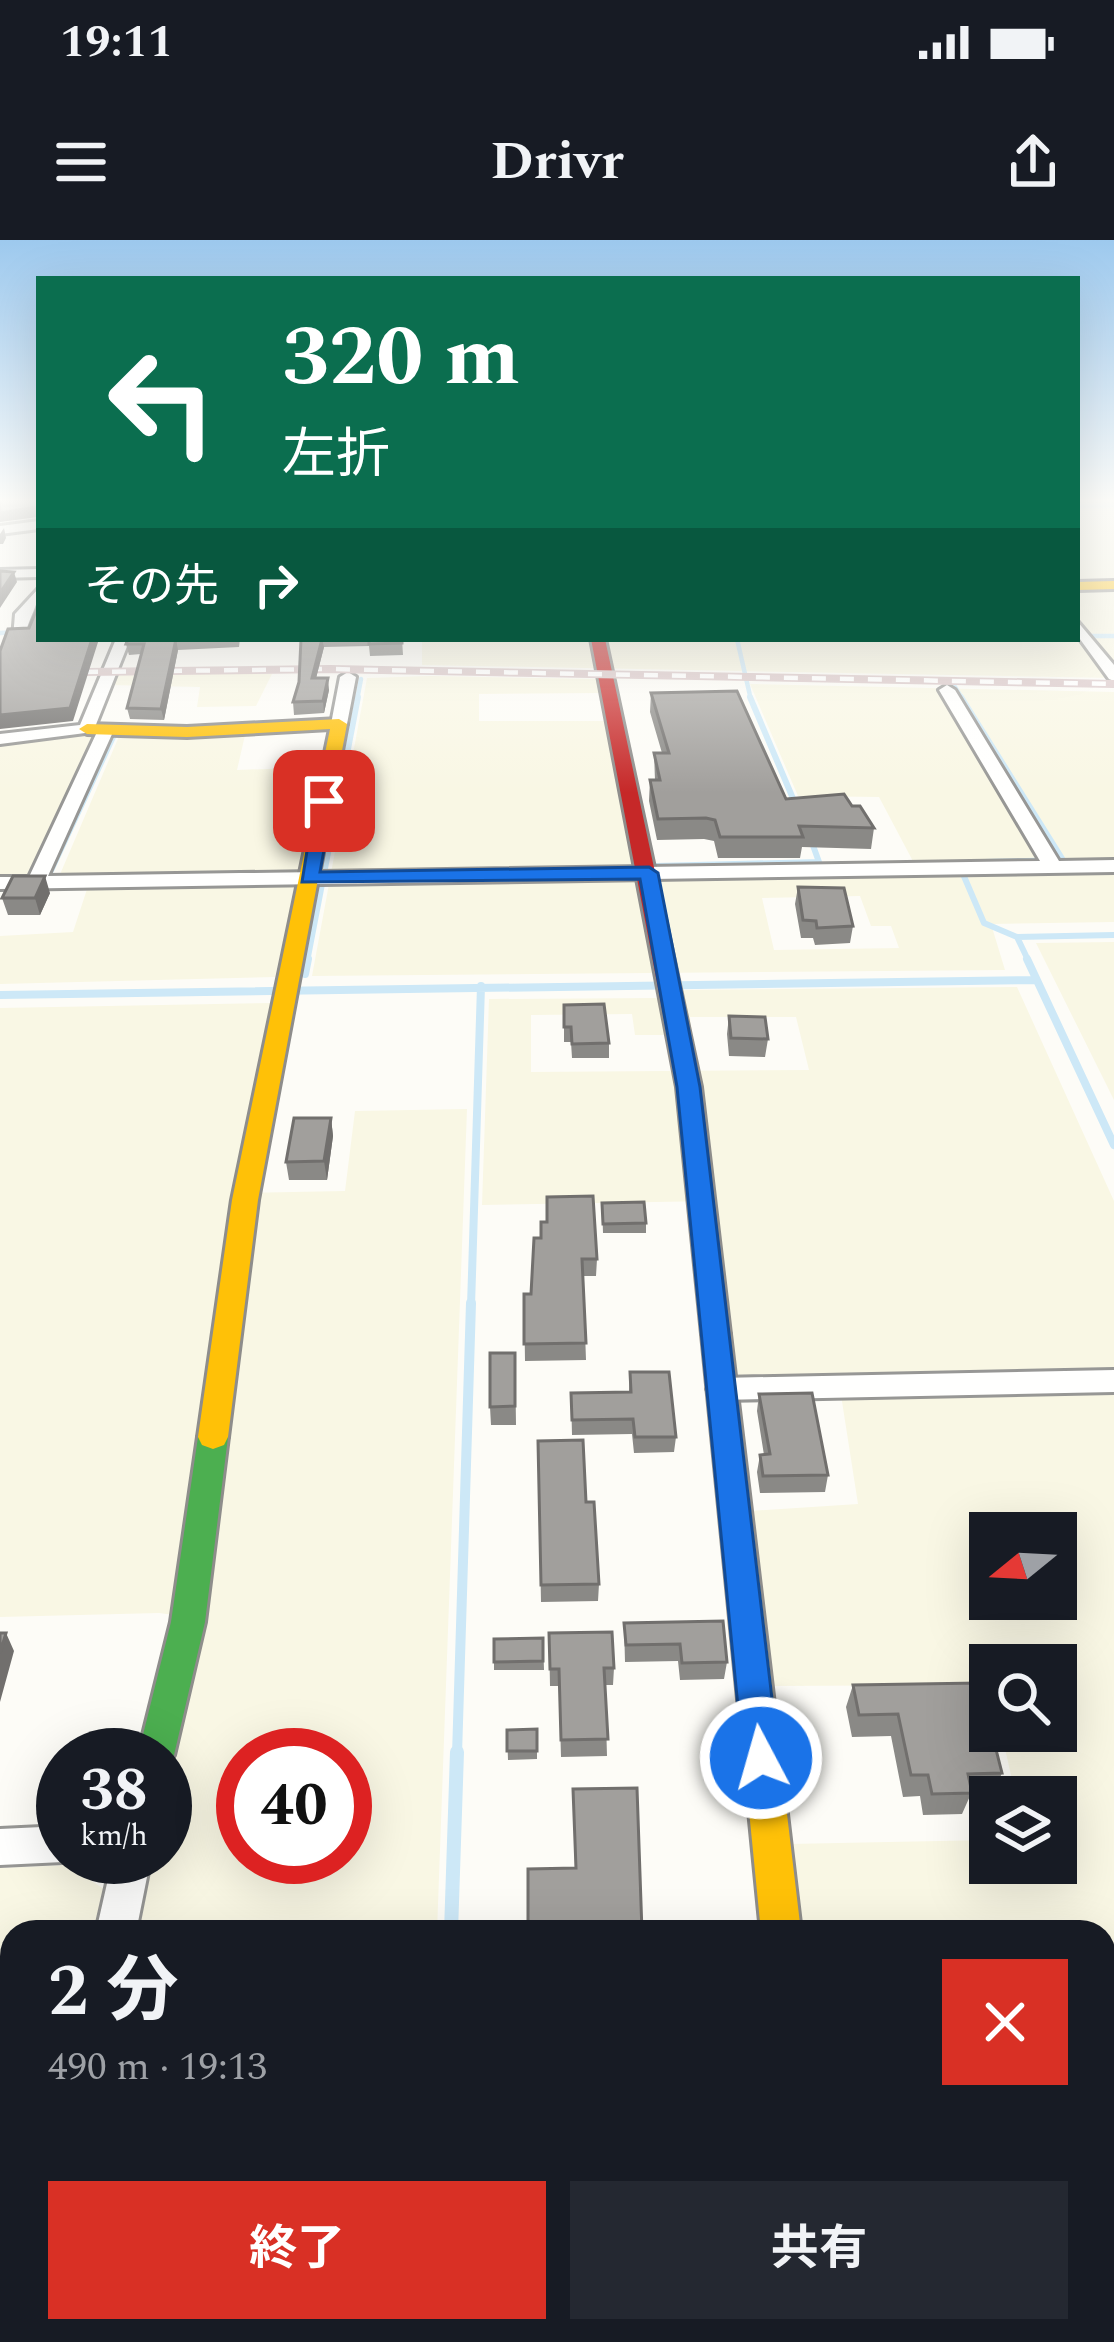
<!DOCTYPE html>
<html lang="ja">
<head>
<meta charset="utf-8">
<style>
  body { margin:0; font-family:Spectral,"Noto Sans JP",serif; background:#242831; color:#f1f3f6; height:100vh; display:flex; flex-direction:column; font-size:45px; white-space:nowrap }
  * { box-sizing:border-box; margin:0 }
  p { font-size:39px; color:#9ea1a6 }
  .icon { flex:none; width:66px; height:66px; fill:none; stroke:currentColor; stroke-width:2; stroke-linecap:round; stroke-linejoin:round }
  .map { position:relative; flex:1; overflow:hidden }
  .drawer { position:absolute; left:0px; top:1680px; width:1116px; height:423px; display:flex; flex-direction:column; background:#171b24; border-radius:36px 36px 0 0; box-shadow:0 12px 48px #0002 }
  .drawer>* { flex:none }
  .hud { position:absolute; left:36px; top:36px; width:1044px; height:366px; border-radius:0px; box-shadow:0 12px 48px #0002; background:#0b6e4f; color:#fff; overflow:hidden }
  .needle { width:78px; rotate:252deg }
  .controls { position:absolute; left:969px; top:1272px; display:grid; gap:24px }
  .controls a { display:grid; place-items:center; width:108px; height:108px; border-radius:0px; background:#171b24; box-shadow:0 12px 48px #0002; font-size:60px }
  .speed { position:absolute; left:36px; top:1488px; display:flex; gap:24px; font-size:60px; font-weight:700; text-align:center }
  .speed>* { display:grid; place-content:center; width:156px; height:156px; border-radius:50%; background:#171b24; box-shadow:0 12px 48px #0002; line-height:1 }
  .speed small { font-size:30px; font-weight:400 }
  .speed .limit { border:18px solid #d22; background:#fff; color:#111 }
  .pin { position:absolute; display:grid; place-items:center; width:102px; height:102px; color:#fff; margin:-51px; border-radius:24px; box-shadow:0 6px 18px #0006 }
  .me { position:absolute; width:132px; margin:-66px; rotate:354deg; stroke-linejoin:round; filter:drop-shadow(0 0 9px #0008) }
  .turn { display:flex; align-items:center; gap:42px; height:252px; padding:0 48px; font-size:54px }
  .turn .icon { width:156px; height:156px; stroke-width:2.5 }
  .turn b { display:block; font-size:84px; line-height:102px }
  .then { display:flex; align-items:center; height:114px; padding:0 48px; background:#0003; gap:24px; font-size:45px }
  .round { display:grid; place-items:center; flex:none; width:126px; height:126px; border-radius:0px; background:#242831 }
  .headline { display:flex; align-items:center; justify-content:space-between; height:204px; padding:0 48px }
  h1 { font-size:72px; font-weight:700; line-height:90px }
  .button { display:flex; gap:24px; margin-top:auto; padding:24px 48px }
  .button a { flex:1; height:138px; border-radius:0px; background:#d93025; color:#fff; font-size:48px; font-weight:700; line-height:138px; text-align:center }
  .button a+a { background:#242831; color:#f1f3f6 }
  .status { display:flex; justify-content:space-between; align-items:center; height:84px; padding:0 60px; background:#171b24; direction:ltr }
  .status svg { height:33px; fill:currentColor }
  header { display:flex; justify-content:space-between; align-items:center; height:156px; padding:0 48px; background:#171b24; font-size:54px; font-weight:700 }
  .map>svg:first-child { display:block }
  .farmland { fill:#f9f7e4; fill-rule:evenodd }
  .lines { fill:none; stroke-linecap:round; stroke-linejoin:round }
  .stream-far4 { stroke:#cde8f7; stroke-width:4.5 }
  .stream-far3 { stroke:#cde8f7; stroke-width:6 }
  .stream-far2 { stroke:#cde8f7; stroke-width:8 }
  .stream-far1 { stroke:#cde8f7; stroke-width:10 }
  .stream { stroke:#cde8f7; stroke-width:14 }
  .street-casing { stroke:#979795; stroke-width:6 }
  .fast-casing { stroke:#8e8d8b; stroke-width:6 }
  .slow-casing { stroke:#8e8d8b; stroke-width:6 }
  .jam-casing { stroke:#8e8d8b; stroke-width:6 }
  .street { fill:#fffffe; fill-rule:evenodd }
  .fast { fill:#4caf50; fill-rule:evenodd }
  .slow { fill:#ffc107; fill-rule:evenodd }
  .jam { fill:#c62828; fill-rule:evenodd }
  .rail-casing { stroke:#d9c6c7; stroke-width:8 }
  .rail { stroke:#fff; stroke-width:4.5; stroke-dasharray:14; stroke-linecap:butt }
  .wall { fill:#8a8986 }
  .shaded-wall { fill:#716f6d }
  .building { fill:#a19f9c; stroke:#716f6d; stroke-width:3 }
  .route { fill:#1a73e8; stroke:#114b97; stroke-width:3 }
</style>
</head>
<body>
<div class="status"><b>19:11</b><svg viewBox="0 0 49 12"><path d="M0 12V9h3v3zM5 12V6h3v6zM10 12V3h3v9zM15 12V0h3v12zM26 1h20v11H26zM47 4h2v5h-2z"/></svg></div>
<header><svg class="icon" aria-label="menu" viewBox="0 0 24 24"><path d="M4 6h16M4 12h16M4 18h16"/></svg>Drivr<svg class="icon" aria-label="share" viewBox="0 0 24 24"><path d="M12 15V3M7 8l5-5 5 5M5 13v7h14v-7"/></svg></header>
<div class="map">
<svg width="1114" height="2102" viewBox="0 0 1114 2102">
  <rect width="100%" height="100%" fill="#fdfcf7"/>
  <path class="farmland" d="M1077 259H1114V340L1077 342Z
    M1114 348V438L422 425V399H1077V350Z
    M113 434H272L256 466 197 467 200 447 108 445Z
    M430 436 599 439 602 453 479 454V481H607L637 627 915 625 879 557 798 556 750 444 1114 452V682L991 684 1005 730 312 736 367 438ZM860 656 871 686H891L899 708 774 710 762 658Z
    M87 491 99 494 33 634 0 635V501Z
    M246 491 237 530 323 527 275 737 0 744V696L73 692 90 640 58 639 120 494Z
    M1114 702V860L1036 703Z
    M1017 747 1114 961V2102H924L923 2091H1104V1692H800L788 1604 990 1600V1623H1056V1557H1016L1001 1491H1056V1425H990V1445L771 1446 750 1271 858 1264 841 1155 734 1158 714 961 482 965 489 759 656 758 686 750ZM632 774 635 795H692L690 777H796L809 830 531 832V775ZM990 1293H1056V1359H990Z
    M274 763 235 953 345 951 355 871 467 869 437 1692H137L153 1617H165V1560L203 1379 159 1373 0 1377V768ZM243 1515H345V1617H243Z
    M67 1625 110 1653 101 1692H12V2091H462V2102H0V1628Z"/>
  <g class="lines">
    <path class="stream-far4" d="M1077 266 1114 265
      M0 393 39 391
      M1077 396H1114
      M737 399 751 460
      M955 447 963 460
      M357 460 361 439"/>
    <path class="stream-far3" d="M750 457 797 568
      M961 457 1063 620 984 622
      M656 626 819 622 811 600
      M960 627 984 683 1017 697
      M39 637H48L113 497
      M307 722 358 457
      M1029 722 1017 697 1114 695"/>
    <path class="stream-far2" d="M1027 719 1114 905
      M305 734 308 719
      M0 755 1035 740
      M471 1066 481 746"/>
    <path class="stream-far1" d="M457 1515 471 1063"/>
    <path class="stream" d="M451 1692 457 1512
      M483 2091V2102"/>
    <g class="street-casing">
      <path id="street" d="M39 281V289L0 294V286Z
        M39 329V337L0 338V330Z
        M39 348C39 365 29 377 25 395L13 398 15 374Z
        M1077 381 1114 425V441L1109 439 1077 395Z
        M116 399H130L93 492 0 504V494L80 485Z
        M348 432 356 437 347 484 339 489 331 484 340 437Z
        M947 445 955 450 1059 621 1114 620V632L0 649V637H29L97 492 105 487 113 492 48 636 1040 621 939 450Z
        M1114 1130V1152L721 1160 711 1157 707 1149 711 1141 721 1138Z
        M63 1586V1617H76L63 1622 0 1625V1589Z
        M113 1617H151L136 1692H96Z
        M12 2083V2091H55L53 2102H7Z
        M812 2091H858L859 2102H813Z"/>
    </g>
    <g class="fast-casing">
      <path id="fast" d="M213 1185 224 1189 228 1197 205 1382 174 1515 165 1528V1515H138L171 1382 198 1197 202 1189Z"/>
    </g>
    <g class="slow-casing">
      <path id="slow" d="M1114 341V349L1077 350V342Z
        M339 479 347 484 258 960 228 1197 224 1205 213 1209 202 1205 198 1197 232 960 330 489 187 497 87 494 79 489 87 484 187 487Z
        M716 1084 726 1087 730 1094 801 1692H761L702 1094 706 1087Z"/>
    </g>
    <g class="jam-casing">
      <path id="jam" d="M591 399H605L701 847 730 1094 726 1101H706L702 1094 677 847Z"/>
    </g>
    <use href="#street" class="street"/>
    <use href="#fast" class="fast"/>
    <use href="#slow" class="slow"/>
    <use href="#jam" class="jam"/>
    <g class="rail-casing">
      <path id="rail" d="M0 433 330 429 1114 444"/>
    </g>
    <use href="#rail" class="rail"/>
  </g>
  <path class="wall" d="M128 399H240L239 407 178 410 164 480 130 479 127 468 141 414 129 415 126 404Z
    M301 399H402L403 415 370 416 369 406 324 407 316 438 329 450 324 473 294 475 293 462 299 442Z
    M651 453 786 559 874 588 871 609 802 607 800 618H718L714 601 704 599 657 600 649 561 650 540H655L654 513H662L650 472Z
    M798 647 853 686 850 703 815 705 813 698H801L795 664Z
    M50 653 40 675H8L2 658Z
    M564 765 609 803V818H572L571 802H564Z
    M729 776 768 799 765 817 729 816 727 794Z
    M331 878 333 896 327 940H289L286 922Z
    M602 963 646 983V993H603Z
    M534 998 597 1019 596 1036H583L586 1120 525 1121 524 1054H531Z
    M515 1113 516 1185H491L490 1167Z
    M630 1132 676 1197 674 1212 634 1213 632 1194 572 1195 571 1153 629 1152Z
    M759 1154 828 1235 825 1252 760 1253 757 1232 760 1215H764L757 1171Z
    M538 1201 599 1344 598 1361 541 1362Z
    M624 1383 727 1422 724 1439 680 1440 678 1421 625 1422Z
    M549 1393 614 1428 613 1445H605L607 1516 561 1517 559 1446H550Z
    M543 1398 544 1430H494V1422Z
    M853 1445 1002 1533 992 1555 970 1556 962 1574 923 1575 920 1556 903 1557 891 1496 852 1497 846 1467Z
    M537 1489V1519L508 1520 507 1490Z
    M573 1549 642 1692H528V1689L575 1629Z
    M861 2091H911L913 2102H862Z"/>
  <path class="shaded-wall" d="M36 267 38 277 0 282V273Z
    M4 288 6 298 3 304H0V294Z
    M14 332 17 342 0 368V353Z
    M92 399H99L73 481 0 489V475Z
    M176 399 178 410 164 480 161 469Z
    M322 399 324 407 313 450 312 438Z
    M328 438 329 450 324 473 323 461Z
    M45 636 50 653 40 675 35 658Z
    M331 878 333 896 327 940 324 921Z
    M6 1393 14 1411 0 1462V1413Z"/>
  <path class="building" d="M0 259H39V271L36 267 0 273Z
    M0 331 14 332 0 353Z
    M39 364V399H92L70 468 0 475V411L8 389 29 388Z
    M128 399H178H176L161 469 127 468 144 404H126Z
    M301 399H322L312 438H328L323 461 293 462 299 442Z
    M369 399H402V403L369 404Z
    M737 451 786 559 844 554 852 566H860L874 588 799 586 803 597H720L715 580 706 578 658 579 650 540H660L654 513H669L651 453Z
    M13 636H45L35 658H2Z
    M798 647 844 648 853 686 817 688 816 681 803 680Z
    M604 764 609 803 572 804 571 787H564V765Z
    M729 776 765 777 768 799 731 798Z
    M294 878H331L324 921 286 922Z
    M593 956 597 1019H582L586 1103 524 1104V1054H531L534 998H541V982H547V957Z
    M644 962 646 983 603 984 602 963Z
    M490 1113H515V1166L490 1167Z
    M630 1132H669L676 1197H635L633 1179 572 1180 571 1153 631 1152Z
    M812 1153 828 1235 763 1236 760 1215 770 1214 759 1154Z
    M583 1200 586 1262H594L599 1344 541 1345 538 1201Z
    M723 1381 727 1422 682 1423 680 1404 626 1405 624 1383Z
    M612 1392 614 1428H604L608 1499 561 1500 559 1429H550L549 1393Z
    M0 1393H6L0 1413Z
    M543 1398V1421L494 1422V1399Z
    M979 1443 1002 1533 968 1534 972 1553 932 1554 928 1535H911L898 1474 859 1475 853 1445Z
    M537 1489V1511H507V1490Z
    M637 1548 642 1692H554V1688L528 1689V1629L576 1628 573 1549Z
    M867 2091H911L913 2102H869Z"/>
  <linearGradient id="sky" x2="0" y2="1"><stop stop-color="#9dc9ee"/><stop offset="0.47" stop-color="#fefefb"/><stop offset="1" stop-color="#fefefb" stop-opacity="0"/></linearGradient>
  <rect width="1114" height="553" fill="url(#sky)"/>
  <path class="route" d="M324 556 333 561 320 632 649 627 658 633 700 847 779 1518 774 1530 761 1535 748 1530 743 1518 677 847 640 639 302 642 315 561Z"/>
</svg>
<div class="controls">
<a><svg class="needle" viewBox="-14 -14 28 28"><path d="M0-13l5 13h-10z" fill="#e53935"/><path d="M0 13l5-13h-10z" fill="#9ea1a6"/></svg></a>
<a><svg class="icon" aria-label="search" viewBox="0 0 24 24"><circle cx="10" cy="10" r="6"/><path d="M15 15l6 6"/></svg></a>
<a><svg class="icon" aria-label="layers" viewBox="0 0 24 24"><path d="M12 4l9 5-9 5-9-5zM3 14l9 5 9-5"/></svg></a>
</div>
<div class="speed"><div>38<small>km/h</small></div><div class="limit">40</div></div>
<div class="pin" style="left:324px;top:561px;background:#d93025"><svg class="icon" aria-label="arrive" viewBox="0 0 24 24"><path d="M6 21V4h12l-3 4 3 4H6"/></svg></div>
<svg class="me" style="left:761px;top:1518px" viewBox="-20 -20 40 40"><circle r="17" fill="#1a73e8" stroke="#fff" stroke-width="3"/><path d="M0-11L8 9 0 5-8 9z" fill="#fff"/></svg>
<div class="hud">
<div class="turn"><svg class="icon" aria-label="left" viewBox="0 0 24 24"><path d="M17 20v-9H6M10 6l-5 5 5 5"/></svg><div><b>320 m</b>左折</div></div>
<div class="then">その先<svg class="icon" aria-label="right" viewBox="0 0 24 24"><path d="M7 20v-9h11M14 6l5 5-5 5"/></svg></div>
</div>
<section class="drawer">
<div class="headline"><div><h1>2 分</h1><p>490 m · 19:13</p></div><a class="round" style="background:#d93025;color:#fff"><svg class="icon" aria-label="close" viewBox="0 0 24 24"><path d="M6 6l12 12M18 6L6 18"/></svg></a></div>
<div class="button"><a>終了</a><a>共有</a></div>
</section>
</div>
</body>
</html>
